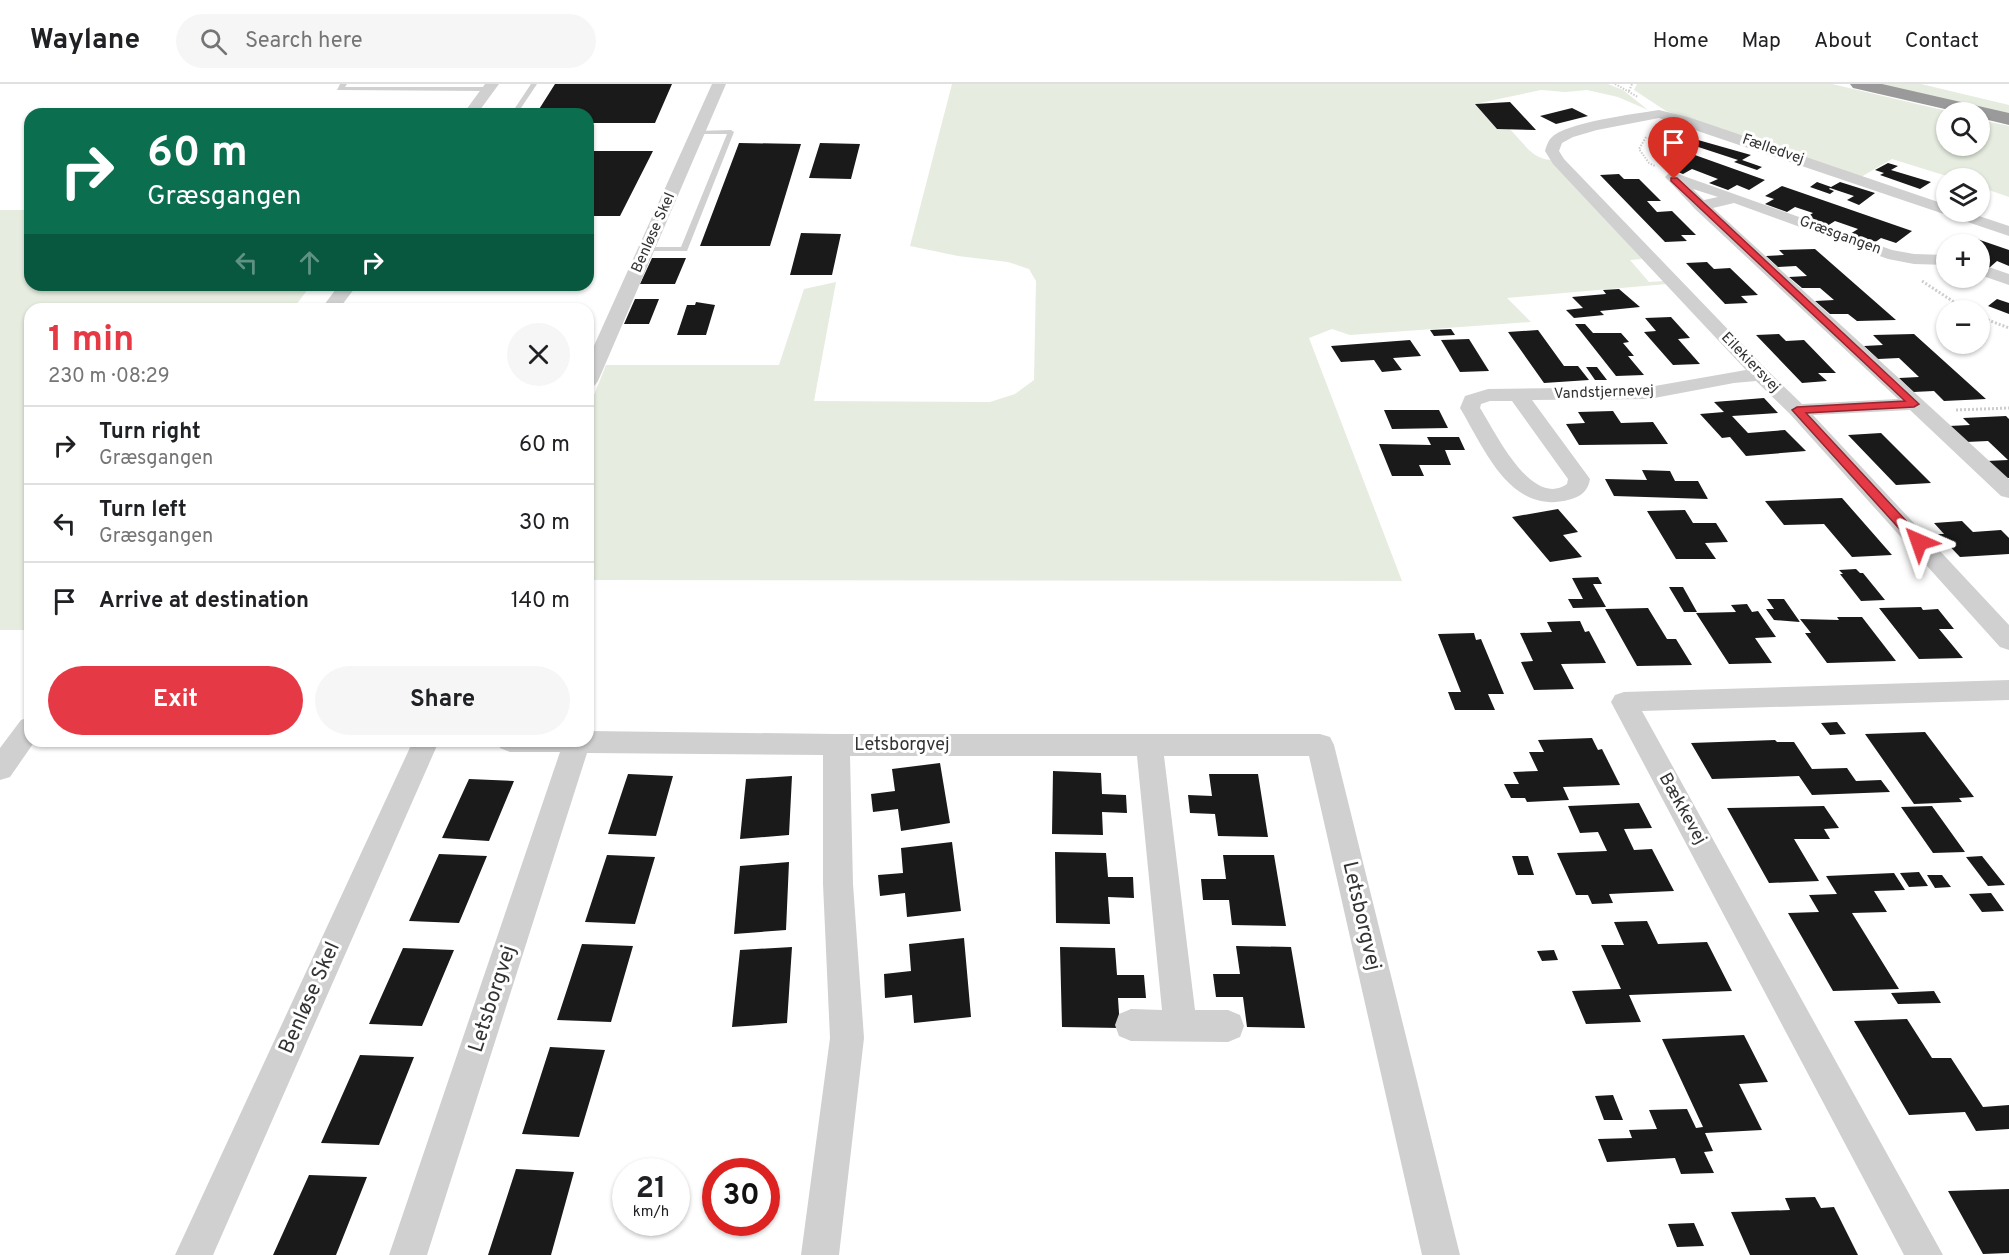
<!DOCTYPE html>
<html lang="en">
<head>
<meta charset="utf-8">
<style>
  body { margin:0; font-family:Overpass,sans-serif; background:#f6f6f6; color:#202124; height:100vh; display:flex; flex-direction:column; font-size:22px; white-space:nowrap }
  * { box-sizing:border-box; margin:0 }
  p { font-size:20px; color:#757577 }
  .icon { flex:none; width:33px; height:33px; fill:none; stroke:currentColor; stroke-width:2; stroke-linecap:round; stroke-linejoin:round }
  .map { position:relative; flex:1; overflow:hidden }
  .side { position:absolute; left:24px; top:219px; width:570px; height:444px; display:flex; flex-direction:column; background:#fff; border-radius:18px; box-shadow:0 2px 4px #0004 }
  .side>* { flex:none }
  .guide { position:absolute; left:24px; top:24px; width:570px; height:183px; border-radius:18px; box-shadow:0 2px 4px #0004; background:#0b6e4f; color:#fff; overflow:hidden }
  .fabs { position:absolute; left:1936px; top:18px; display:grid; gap:12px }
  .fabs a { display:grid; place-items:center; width:54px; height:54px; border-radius:50%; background:#fff; box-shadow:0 2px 4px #0004; font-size:30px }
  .speed { position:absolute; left:612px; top:1074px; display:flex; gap:12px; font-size:30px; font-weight:700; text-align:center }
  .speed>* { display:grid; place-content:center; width:78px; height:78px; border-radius:50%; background:#fff; box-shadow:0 2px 4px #0004; line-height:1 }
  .speed small { font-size:15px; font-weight:400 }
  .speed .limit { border:9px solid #d22; background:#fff; color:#111 }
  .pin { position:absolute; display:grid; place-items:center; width:51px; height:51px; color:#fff; margin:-62px -26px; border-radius:50% 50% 50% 0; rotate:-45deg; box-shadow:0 0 6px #0007 }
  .pin .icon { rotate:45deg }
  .me { position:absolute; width:66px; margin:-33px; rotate:317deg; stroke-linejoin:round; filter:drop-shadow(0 0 4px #0008) }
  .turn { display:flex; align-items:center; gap:21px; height:126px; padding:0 24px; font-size:27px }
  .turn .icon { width:78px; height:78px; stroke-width:2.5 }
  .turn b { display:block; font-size:42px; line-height:51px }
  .lanes { display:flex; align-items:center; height:57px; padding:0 24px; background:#0003; justify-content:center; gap:30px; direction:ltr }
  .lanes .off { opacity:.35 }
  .round { display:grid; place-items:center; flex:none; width:63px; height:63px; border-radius:32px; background:#f6f6f6 }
  .overview { display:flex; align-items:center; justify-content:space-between; height:102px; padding:0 24px }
  h1 { font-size:36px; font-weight:700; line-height:45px; color:#e63946 }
  .cta { display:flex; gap:12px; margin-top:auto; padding:12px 24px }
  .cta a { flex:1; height:69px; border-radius:36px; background:#e63946; color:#fff; font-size:24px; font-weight:700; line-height:69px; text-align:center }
  .cta a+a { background:#f6f6f6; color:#202124 }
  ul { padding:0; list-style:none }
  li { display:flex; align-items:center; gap:18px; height:78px; padding:0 24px; border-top:2px solid #e0e0e0 }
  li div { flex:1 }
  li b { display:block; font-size:22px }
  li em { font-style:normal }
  header { display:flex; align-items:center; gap:36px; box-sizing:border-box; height:84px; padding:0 30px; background:#fff; border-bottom:2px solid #e0e0e0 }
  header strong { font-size:28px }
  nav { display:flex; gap:33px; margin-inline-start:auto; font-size:21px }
  .search { width:420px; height:54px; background:#f6f6f6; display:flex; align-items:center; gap:15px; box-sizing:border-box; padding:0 21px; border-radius:33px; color:#757577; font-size:22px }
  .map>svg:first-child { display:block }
  .green { fill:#e6ecdf }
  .building { fill:#1a1a1a }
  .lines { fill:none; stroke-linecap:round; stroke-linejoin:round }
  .path-far1 { stroke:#cdcdcd; stroke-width:2; stroke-dasharray:1.5 1.5; stroke-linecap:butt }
  .path { stroke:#cdcdcd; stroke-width:3; stroke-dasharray:2 2; stroke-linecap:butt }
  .service { fill:#d0d0d0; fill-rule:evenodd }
  .minor { fill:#d0d0d0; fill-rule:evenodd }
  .motorway { fill:#9a9a9a; fill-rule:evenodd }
  .route { fill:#e63946; stroke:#96252e; stroke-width:1.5 }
  .labels { text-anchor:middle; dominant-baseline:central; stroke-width:6; stroke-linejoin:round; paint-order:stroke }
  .far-street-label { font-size:15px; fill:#333; stroke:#fff }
  .street-label { font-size:18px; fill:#333; stroke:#fff }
  .near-street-label { font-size:21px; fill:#333; stroke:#fff }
</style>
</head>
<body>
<header>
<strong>Waylane</strong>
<div class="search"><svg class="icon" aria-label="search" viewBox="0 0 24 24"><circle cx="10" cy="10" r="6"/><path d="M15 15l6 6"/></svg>Search here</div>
<nav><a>Home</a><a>Map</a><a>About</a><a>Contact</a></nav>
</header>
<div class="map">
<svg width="2009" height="1171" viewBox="0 0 2009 1171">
  <rect width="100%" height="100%" fill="#fff"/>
  <path class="green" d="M952 0H1608L1623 6 1648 26 1618 13 1587 6 1565 8 1541 6 1475 20C1486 28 1497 35 1507 43 1522 55 1530 75 1551 76L1642 175 1630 176 1649 198 1664 197 1667 200 1507 214 1531 238 1350 251 1332 245 1309 254 1402 497 588 496V326L606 281H779L804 205 836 198 814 317 990 318 1015 310 1034 296 1036 197 1029 185 1008 178 958 172 910 162Z
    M1637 0H1832L1951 28H1947V62H1980V36L2009 42V113L1980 103V94H1953L1892 75 1861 93 1666 27 1634 6Z
    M1875 0H1921L2009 21V31Z
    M0 126H30V201H311L293 225H30V546H0Z"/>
  <path class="building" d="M555 0H672L655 39H588V30H536Z
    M1510 18 1536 46 1497 45 1475 20Z
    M1572 24 1588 32 1556 40 1540 32Z
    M1691 54 1751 71 1742 76 1762 83 1757 86 1734 78 1738 76 1683 58Z
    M739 59 801 60 770 162H700Z
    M820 59 860 60 851 95 809 94Z
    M1678 65 1765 96 1749 106 1737 101 1728 106 1709 99 1718 95 1692 85 1683 90 1665 83 1673 79 1660 74Z
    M588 67H653L620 132H588Z
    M1888 79 1898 82 1891 86 1931 98 1920 105 1880 91 1884 89 1875 86Z
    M1619 90 1624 95H1639L1661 117H1647L1657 128 1672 127 1696 151H1681L1687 157 1665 158 1600 91Z
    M1817 98 1831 103 1840 98 1875 109 1859 121 1847 116 1854 112 1830 104 1829 105 1834 107 1830 110 1810 103Z
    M1782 102 1912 147 1896 159 1881 154 1874 159 1850 150 1858 145 1835 137 1827 142 1805 134 1813 129 1795 123 1787 128 1765 120 1774 115 1765 112Z
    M801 149 841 150 832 191H790Z
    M1977 155 2009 166V182L1997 177 1989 184 1980 180V160H1969Z
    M1815 165 1896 236 1857 237 1848 230H1830L1815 217 1834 216 1820 204H1802L1789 193 1807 192 1796 182 1778 183 1766 172 1784 171 1779 166Z
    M652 174H686L675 200H640Z
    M1707 178 1714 185 1730 184 1758 211 1741 212 1748 219 1725 220 1686 179Z
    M1619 205 1640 223 1600 227 1604 231 1574 234 1566 226 1583 224 1572 213 1606 210 1603 206Z
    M635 215H659L649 240H624Z
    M1997 215 2009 219V230L1988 222Z
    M696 218 715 221 706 251H677L687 221H695Z
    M1671 233 1690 254 1678 255 1700 280 1673 281 1644 248 1656 247 1645 234Z
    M1575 240H1585L1593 249H1621L1629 258 1623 259 1634 272H1628L1644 291 1616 292Z
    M1451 245 1455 251 1434 252 1430 246Z
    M1538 246 1564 282H1578L1589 296 1544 299 1508 248Z
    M1779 250 1786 257 1804 256 1836 289H1818L1827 297 1802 299 1756 251Z
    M1914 250 1986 315 1944 317 1934 307 1913 308 1899 294 1919 293 1899 274 1878 275 1864 262 1883 261 1873 251Z
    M1469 255 1489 287 1460 288 1441 256Z
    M1410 256 1421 272 1393 274 1402 286 1382 288 1374 276 1341 278 1331 262Z
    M1586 283H1597L1607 296H1595Z
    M1764 314 1778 329 1732 332 1748 349 1785 346 1806 367 1746 372 1730 353 1722 354 1700 330 1724 328 1714 318Z
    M1384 326H1439L1448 344 1392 345Z
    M1613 327 1621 339 1653 338 1668 360 1579 361 1566 340 1585 339 1578 328Z
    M2006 332 2009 335V394H2005L1987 377 2008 376 1988 357 1966 358 1949 342 1970 341 1963 334Z
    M1881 349 1931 399 1896 401 1848 351Z
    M1427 353H1459L1465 366H1445L1451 381H1419L1424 392H1392L1379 360 1431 361Z
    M1642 386 1670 387 1675 397H1698L1708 415 1614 412 1605 395 1647 396Z
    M1842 414 1892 471 1852 473 1824 440 1784 441 1765 417Z
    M1558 425 1578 448 1563 451 1582 473 1550 478 1512 433Z
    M1685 426 1693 439H1716L1728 458 1705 459 1716 475H1676L1647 427Z
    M1962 437 1973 448 2001 446 2009 454V470L1960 473 1938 450H1944L1934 439Z
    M1856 485 1860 489H1863L1885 516 1861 517 1840 490H1843L1839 486Z
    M1598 493 1602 500H1593L1606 523 1573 524 1568 515H1583L1572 494Z
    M1669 503H1683L1697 528H1684Z
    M1767 515H1784L1800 538 1774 536 1766 525H1774Z
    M1747 520 1752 528 1758 527 1776 553 1755 554 1772 579 1729 580 1696 529 1736 528 1731 521Z
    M1921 523 1923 526 1938 525 1954 545H1939L1963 574 1919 575 1879 524Z
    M1648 524 1667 555H1676L1692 581 1637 582 1605 525Z
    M1837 533H1862L1896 577 1827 579 1805 549H1811L1800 535 1839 536Z
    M1580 537 1585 548 1589 547 1606 579 1561 580 1574 605 1534 606 1521 578 1533 577 1520 549 1552 548 1547 538Z
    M1474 549 1476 556 1481 555 1504 610H1488L1495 626H1455L1448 608H1461L1438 550Z
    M1837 638 1846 650 1830 651 1821 639Z
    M1925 648 1974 713 1959 714 1962 718 1914 720 1865 650Z
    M1592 654 1598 666 1602 665 1620 701 1563 703 1569 716 1527 718 1525 714H1511L1504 700H1519L1513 688 1538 687 1529 668H1544L1538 656Z
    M1775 656 1777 658H1794L1812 685 1847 684 1856 697 1881 696 1890 708 1812 711 1799 692 1712 695 1691 659Z
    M940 679 950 739 901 747 898 725 873 728 871 710 895 707 892 685Z
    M1053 687 1101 689 1102 710 1126 711 1127 729 1102 728 1103 751 1052 750Z
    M628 690 673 692 656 752 608 750Z
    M1209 690H1258L1268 753 1218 752 1215 730 1190 729 1188 711 1212 712Z
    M792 692 789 751 740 755 746 695Z
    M469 695 514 697 489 757 442 754Z
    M1639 719 1652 744 1624 745 1634 766 1652 765 1674 807 1609 810 1613 819 1592 820 1588 811H1576L1557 769 1607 767 1598 748 1580 749 1568 722Z
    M1824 722 1839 744 1824 745 1830 755H1794L1819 797 1769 799 1727 724Z
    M1932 722 1965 768 1933 769 1901 723Z
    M952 758 961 827 907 833 905 809 880 812 878 791 903 789 901 764Z
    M1055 768 1106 769 1108 793H1133L1134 814 1108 813 1110 840 1056 839Z
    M439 770 487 772 459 839 409 837Z
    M607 771 655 773 635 840 585 838Z
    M1223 771H1274L1286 842 1232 841 1229 816H1203L1201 795H1226Z
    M1512 772H1528L1534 791H1518Z
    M1982 772 2005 801 1988 802 1966 773Z
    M789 778 786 846 734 850 740 782Z
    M1919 788 1928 802 1909 803 1900 789Z
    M1894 789 1905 806 1874 807 1887 828 1852 829 1899 905 1833 907 1788 829 1819 828 1809 811 1837 810 1826 792Z
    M1927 791H1942L1951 803 1935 804Z
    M1991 809 2004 827 1982 828 1969 810Z
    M1647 837 1658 860 1707 858 1732 907 1629 911 1641 938 1586 940 1572 907 1621 905 1601 861H1624L1614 838Z
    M964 854 971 933 914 939 912 911 885 914 884 890 911 887 909 860Z
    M582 860 633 862 611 938 557 936Z
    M1236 862 1291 863 1305 944 1247 943 1243 913H1216L1213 890H1240Z
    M792 863 787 939 732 943 740 866Z
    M1060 863 1115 864 1117 891H1144L1146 914H1118L1120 944 1062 943Z
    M403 864 454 866 422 942 369 940Z
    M1554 866 1558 876 1542 877 1537 867Z
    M1934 907 1941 919 1898 920 1891 909Z
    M1907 935 1932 974H1951L1983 1023 2009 1021V1045L1976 1047 1965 1028 1909 1031 1854 937Z
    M1744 951 1768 998 1739 1000 1762 1046 1705 1049 1713 1067 1704 1068 1714 1089 1681 1090 1675 1074 1607 1078 1598 1055 1632 1054 1629 1046 1657 1045 1649 1026 1687 1025 1696 1044 1703 1043 1662 955Z
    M550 963 605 966 579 1053 522 1050Z
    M360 971 414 973 379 1061 321 1059Z
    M1613 1011 1623 1036H1604L1595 1012Z
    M516 1085 574 1088 551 1171H488Z
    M309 1091 367 1093 336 1171H273Z
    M2009 1105V1169L1983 1170 1948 1107Z
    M1815 1113 1821 1124 1834 1123 1858 1171H1750L1731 1128 1790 1126 1785 1114Z
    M1694 1139 1704 1162 1677 1163 1668 1140Z"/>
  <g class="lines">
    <path class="path-far1" d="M1615 0 1638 13
      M1629 7 1632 0
      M1646 53 1639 65 1649 79 1655 82"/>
    <path class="path" d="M1922 197 1966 226
      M1980 233 2009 244
      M1956 326 2009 324"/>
    <path class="service" d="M340 0H347L345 3H488L491 5 488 7 337 6Z
      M531 0H537L517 30H511Z
      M731 46 734 48 687 167H643V163H681L727 50H698L696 49V47Z"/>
    <path class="minor" d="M485 0H499L477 30H463Z
      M712 0H726L598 297 595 301 588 303V275Z
      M1659 26 1688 33 1947 121V128H1967L2009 142V152L1659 34 1597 46 1573 53 1562 59 1559 67 1564 75 1768 287 1802 320 1898 315 1695 125 1668 96 1665 93 1668 90H1678L1892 166 1914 170 1947 171V181L1914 180 1888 175 1734 119 1713 124 2009 395V414L2001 412 1910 326 1813 331 2009 541V566L2000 563 1790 330 1756 297 1734 299 1649 315 1532 316 1590 395C1588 408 1580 413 1568 416 1510 431 1484 364 1460 324L1465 312 1488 305 1649 303 1746 286 1553 80 1545 67C1546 63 1548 57 1551 54 1566 38 1635 30 1659 26ZM1693 105 1718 113 1704 116ZM1490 317H1512L1568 395 1567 400C1531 425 1495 347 1480 324L1481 320Z
      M1980 180 2009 190V201L1980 191Z
      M339 201H357L339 225H321Z
      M2009 596V616L1642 627 1943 1171H1904L1611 618 1615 611 1624 608Z
      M30 633V657H35L10 693 0 696V664L21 636Z
      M588 647 836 650H1320L1330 653 1334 661 1460 1171H1422L1309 672H1164L1195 926H1228L1240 931 1244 942 1240 953 1228 958 1131 957 1119 952 1115 941 1119 930 1131 925 1162 926 1137 672H850L853 800 864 954 839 1171H801L830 954 823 800V671L587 669 427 1171H389L560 668H510L500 664 497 657H588Z
      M413 657H439L213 1171H175Z"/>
    <path class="motorway" d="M1850 0H1882L2009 29V41L1980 34V28H1958L1853 4Z"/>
  </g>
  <path class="route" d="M1671 94H1677L1919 320 1914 323 1806 329 1923 455V461H1914L1792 326 1797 323 1905 317 1671 97Z"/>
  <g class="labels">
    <g class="far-street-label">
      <text transform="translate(1773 66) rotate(19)">Fælledvej</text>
      <text transform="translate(654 149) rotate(-66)">Benløse Skel</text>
      <text transform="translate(1840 152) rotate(20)">Græsgangen</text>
      <text transform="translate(1750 279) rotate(46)">Eilekiersvej</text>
      <text transform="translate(1604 309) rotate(-2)">Vandstjernevej</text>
    </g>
    <g class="street-label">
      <text x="902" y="661">Letsborgvej</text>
      <text transform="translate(1682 725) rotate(61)">Bækkevej</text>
    </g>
    <g class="near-street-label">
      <text transform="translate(1361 832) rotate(77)">Letsborgvej</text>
      <text transform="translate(310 914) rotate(-66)">Benløse Skel</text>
      <text transform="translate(493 915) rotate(-72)">Letsborgvej</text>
    </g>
  </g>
</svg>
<div class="fabs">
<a><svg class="icon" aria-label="search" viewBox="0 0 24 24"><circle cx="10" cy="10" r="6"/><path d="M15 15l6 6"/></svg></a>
<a><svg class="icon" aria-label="layers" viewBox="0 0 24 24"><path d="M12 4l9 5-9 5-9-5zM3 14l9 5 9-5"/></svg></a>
<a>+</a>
<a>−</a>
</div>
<div class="speed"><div>21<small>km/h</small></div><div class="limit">30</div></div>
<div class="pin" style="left:1674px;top:95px;background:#d93025"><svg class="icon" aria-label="arrive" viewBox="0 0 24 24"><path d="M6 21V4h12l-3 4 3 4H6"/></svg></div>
<svg class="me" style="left:1919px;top:458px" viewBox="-20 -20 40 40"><path d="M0-17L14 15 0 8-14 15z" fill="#e63946" stroke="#fff" stroke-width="4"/></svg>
<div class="guide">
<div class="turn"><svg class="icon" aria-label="right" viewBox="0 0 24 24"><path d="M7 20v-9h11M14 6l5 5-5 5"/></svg><div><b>60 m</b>Græsgangen</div></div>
<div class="lanes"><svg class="icon off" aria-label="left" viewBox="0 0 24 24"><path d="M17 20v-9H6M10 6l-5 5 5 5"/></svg><svg class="icon off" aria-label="ahead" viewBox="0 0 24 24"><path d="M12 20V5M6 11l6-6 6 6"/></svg><svg class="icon" aria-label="right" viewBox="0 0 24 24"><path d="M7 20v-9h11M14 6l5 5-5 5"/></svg></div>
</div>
<section class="side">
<div class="overview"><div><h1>1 min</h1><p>230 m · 08:29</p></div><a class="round"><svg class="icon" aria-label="close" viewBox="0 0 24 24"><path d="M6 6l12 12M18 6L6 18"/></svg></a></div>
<ul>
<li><svg class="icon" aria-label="right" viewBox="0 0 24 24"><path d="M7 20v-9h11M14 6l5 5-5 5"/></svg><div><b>Turn right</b><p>Græsgangen</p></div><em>60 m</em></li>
<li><svg class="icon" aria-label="left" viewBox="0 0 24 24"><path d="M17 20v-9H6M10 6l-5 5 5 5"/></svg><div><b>Turn left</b><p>Græsgangen</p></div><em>30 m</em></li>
<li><svg class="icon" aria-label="arrive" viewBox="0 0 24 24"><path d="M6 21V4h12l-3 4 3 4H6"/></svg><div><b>Arrive at destination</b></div><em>140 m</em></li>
</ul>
<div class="cta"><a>Exit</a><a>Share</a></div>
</section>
</div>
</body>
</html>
